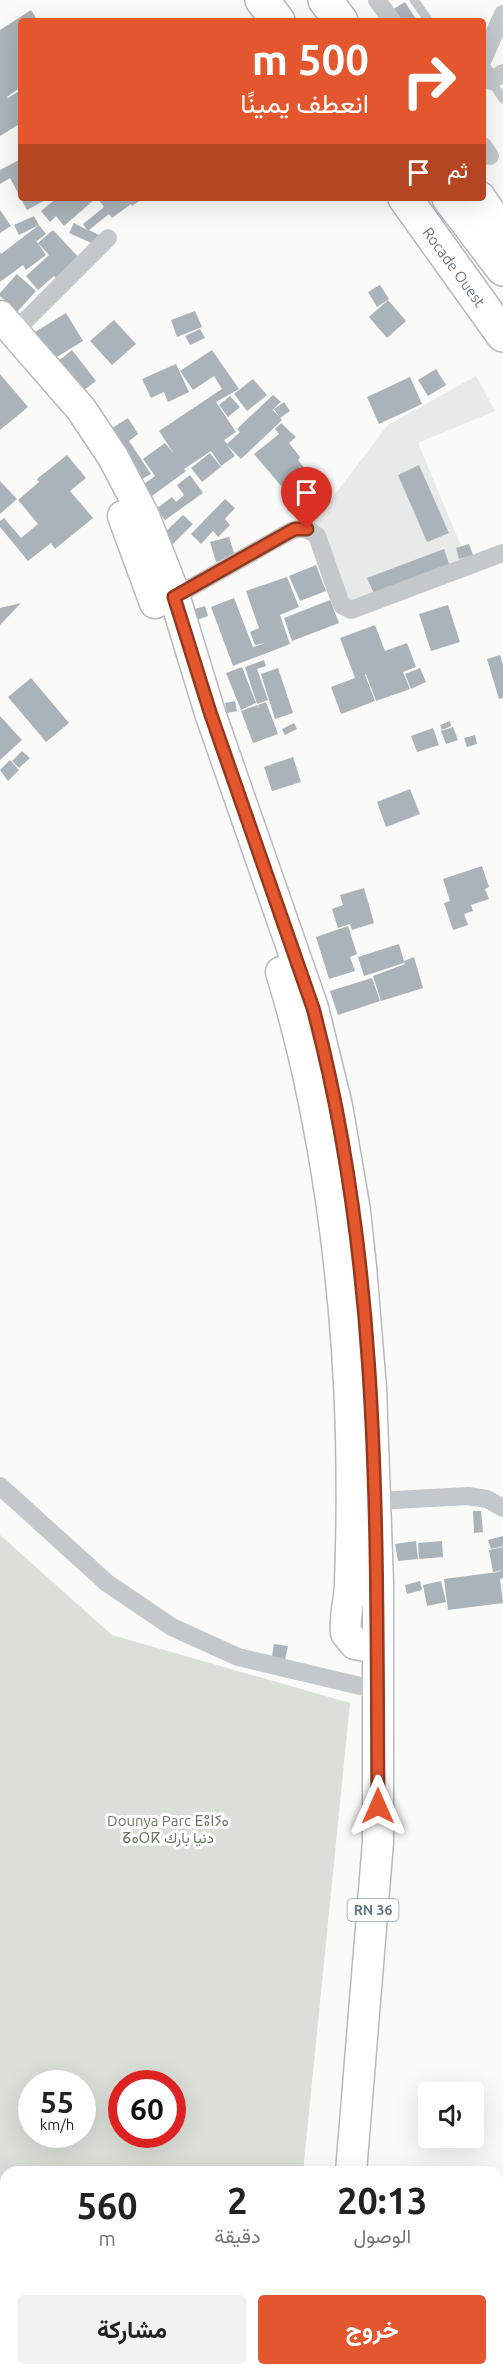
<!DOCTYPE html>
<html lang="ar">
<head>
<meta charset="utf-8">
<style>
  body { margin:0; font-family:Ubuntu,Vazirmatn,"Noto Sans Tifinagh",sans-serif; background:#f2f2f2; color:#222; direction:rtl; height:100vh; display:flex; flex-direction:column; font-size:22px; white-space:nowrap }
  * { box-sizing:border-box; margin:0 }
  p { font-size:20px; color:#767676 }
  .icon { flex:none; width:33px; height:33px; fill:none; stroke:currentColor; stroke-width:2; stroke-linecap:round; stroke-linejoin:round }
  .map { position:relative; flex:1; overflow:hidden; direction:ltr }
  .details { position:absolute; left:0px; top:2166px; width:504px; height:210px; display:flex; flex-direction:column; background:#fff; border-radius:18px 18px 0 0; box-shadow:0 6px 24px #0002; direction:rtl }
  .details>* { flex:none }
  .hud { position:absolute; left:18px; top:18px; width:468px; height:183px; border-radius:6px; box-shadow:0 6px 24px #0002; direction:rtl; background:#e4572e; color:#fff; overflow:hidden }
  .fabs { position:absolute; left:418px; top:2082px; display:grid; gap:12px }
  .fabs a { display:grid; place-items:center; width:66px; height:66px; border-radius:6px; background:#fff; box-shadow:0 6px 24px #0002; font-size:30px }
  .speed { position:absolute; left:18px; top:2070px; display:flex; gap:12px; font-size:30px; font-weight:700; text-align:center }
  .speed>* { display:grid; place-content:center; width:78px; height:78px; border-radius:50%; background:#fff; box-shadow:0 6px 24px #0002; line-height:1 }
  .speed small { font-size:15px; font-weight:400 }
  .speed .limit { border:9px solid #d22; background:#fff; color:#111 }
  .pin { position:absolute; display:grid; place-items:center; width:51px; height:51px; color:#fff; margin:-62px -26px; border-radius:50% 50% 50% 0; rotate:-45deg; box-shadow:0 0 6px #0007 }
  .pin .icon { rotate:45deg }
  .me { position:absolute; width:66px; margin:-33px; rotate:0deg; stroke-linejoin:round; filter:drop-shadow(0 0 4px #0008) }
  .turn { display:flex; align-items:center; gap:21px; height:126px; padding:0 18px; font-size:27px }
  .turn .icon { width:78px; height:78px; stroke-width:2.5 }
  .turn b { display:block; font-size:42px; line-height:51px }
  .then { display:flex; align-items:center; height:57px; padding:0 18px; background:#0003; gap:12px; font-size:22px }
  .eta { display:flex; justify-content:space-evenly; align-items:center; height:102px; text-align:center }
  .eta b { font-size:36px; font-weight:700; line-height:42px }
  .button { display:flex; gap:12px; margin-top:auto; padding:12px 18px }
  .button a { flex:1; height:69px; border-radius:6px; background:#e4572e; color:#fff; font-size:24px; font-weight:700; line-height:69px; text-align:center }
  .button a+a { background:#f2f2f2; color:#222 }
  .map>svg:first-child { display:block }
  .built { fill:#e8e9e9 }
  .green { fill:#dadfd7; fill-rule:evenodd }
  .building { fill:#aab3b9 }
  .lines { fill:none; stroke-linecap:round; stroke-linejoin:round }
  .primary-casing { stroke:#b5babe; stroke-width:33 }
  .highway-casing { stroke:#b4b9bd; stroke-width:36 }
  .lane { stroke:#c3c8cc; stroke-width:9 }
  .street { stroke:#c3c8cc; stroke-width:18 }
  .primary { stroke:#fff; stroke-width:30 }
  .highway { stroke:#fff; stroke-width:33 }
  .route-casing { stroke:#94391e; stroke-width:15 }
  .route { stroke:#e4572e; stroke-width:10 }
  .labels { text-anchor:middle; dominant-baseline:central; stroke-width:6; stroke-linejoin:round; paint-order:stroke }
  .shield { fill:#fff; stroke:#939fa8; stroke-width:1.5 }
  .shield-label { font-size:14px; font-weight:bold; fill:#657683 }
  .street-label { font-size:15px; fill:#657683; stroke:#fff }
  .park-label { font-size:15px; fill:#687a64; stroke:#fff }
</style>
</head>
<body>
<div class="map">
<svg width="503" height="2376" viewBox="0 0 503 2376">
  <rect width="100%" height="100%" fill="#fafaf8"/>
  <path class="built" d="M476 376 495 411 418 443 469 565 346 610 313 523 388 425Z"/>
  <path class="green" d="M0 1535 112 1635 350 1703 303 2172H6V2308H0ZM32 2084H82V2134H32ZM122 2084H172V2134H122Z"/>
  <path class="building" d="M405 2 417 21H398L392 10Z
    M31 10 38 21H21V87L7 97 8 98 21 90V123L0 136V30Z
    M21 159V198H49L27 210 10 178 0 184V170Z
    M57 198H94L95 199 64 226 56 216 50 222 41 211Z
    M97 198H144L132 206 131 204 112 218 109 214 89 230 101 236 96 245 69 233 74 223 87 230 83 224 104 207Z
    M0 210 11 226 0 233Z
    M34 216 39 225 19 235 14 225Z
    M39 225 46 234 37 241 35 239 46 255 26 270 23 265 0 282V252L1 254Z
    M53 230 82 261 59 282 54 276 38 290 26 276 49 255 38 243Z
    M17 274 36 291 17 312 0 296V293Z
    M380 285 389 299 377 307 368 292Z
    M388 300 406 321 387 338 369 317Z
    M195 311 202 327 177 337 171 320Z
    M66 313 83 341 47 363 30 335Z
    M114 320 136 344 112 365 90 341Z
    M200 329 205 338 190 345 185 336Z
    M72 350 96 381 80 393 56 363Z
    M212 350 239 389 216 402 236 432 224 440 227 444 240 432 237 429 273 395 281 402 271 411 273 410 282 420 241 459 227 445 235 456 221 466 211 451 184 469 186 471 144 502 136 490 155 476 143 459 165 443 174 454 159 431 222 389 214 376 193 390 180 371Z
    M176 364 189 392 168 402 164 392 151 398 142 379Z
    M436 369 446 385 428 396 418 380Z
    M0 374 28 407 0 430Z
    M410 377 422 404 379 424 367 397Z
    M253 379 267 395 247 411 234 394Z
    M230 396 240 407 228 417 219 405Z
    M284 402 290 411 280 418 274 409Z
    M128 418 138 434 129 441 151 474 132 485 100 436Z
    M281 423 296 437 289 443 300 457 298 460 305 469 282 487 254 454 279 434 275 429Z
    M210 453 221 467 202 482 191 468Z
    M67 455 86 478 70 491 93 518 55 549 51 543 28 561 0 527V521L4 518 21 538 38 524 18 500 39 482 37 479Z
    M419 465 449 533 427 542 398 475Z
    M190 475 203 493 165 520 156 509 172 497 176 502 184 495 177 485Z
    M0 481 17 499 0 514Z
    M225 499 235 508 225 519 230 525 218 537 213 531 201 544 191 534Z
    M183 515 193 524 172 545 162 535Z
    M229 537 235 556 216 562 210 542Z
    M469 544 473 555 459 559 456 548Z
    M444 549 451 570 376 598 367 578Z
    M316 565 326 591 300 601 289 576Z
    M287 577 299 607 280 615 290 644 233 666 211 607 234 598 253 647 265 643 255 645 250 632 259 628 246 591Z
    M330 600 339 623 292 641 284 618Z
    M21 603 0 625V608Z
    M448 605 460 642 431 651 419 614Z
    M205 606 208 616 194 621 191 610Z
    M375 625 385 651 407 643 416 667 403 672 410 689 376 701 366 674 365 675 375 701 341 714 331 687 355 678 340 638Z
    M500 655 503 665V698L499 699 487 659Z
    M264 660 266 666 257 669 268 700 257 704 245 667Z
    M242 667 256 703 241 710 226 673Z
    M278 668 293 713 275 719 261 674Z
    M420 668 426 682 411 689 405 674Z
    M31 678 69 723 46 742 8 697Z
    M235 701 237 711 227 713 225 703Z
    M266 702 278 734 253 743 241 711 257 705 259 709 258 705Z
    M0 716 22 740 0 760Z
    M450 721 451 726 442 730 440 725Z
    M294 723 297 729 285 735 282 729Z
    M453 727 458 740 446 744 441 731Z
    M433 728 439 745 417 752 411 736Z
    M475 735 477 744 467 747 464 738Z
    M22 751 30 758 19 768 12 761Z
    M293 757 301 782 272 791 264 767Z
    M10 760 19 770 8 781 0 770Z
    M410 789 420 814 386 827 377 802Z
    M482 866 489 887 485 889 489 899 471 905 473 911 464 914 468 925 453 930 444 903 450 901 443 879Z
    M364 888 374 923 352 930 350 924 338 928 332 909 343 905 340 895Z
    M348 926 357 954 350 957 355 971 329 979 316 937Z
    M399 944 404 961 414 957 423 988 381 1001 373 976 405 964 404 963 364 976 358 957Z
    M372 978 380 1001 338 1015 330 991Z
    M473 1511H481L483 1532 474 1533Z
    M503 1536V1546L491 1549 488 1540Z
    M416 1541 418 1559 398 1561 395 1544Z
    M442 1541 443 1557 419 1559 418 1543Z
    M503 1547V1570L493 1572 489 1550Z
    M503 1570V1578L500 1579 503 1603 448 1610 444 1579 498 1572Z
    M420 1581 422 1590 407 1594 405 1585Z
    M441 1581 446 1602 427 1606 423 1585Z
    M274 1644 288 1646 284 1664 271 1662Z
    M58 2370H97V2376H58Z"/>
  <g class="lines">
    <g class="primary-casing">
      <path id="primary" d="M0 316 81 409 113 457 144 516 171 585 210 713 313 1008 337 1106 355 1211 361 1267 371 1388 378 1583V1842L351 2172
        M123 516 155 603
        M281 972C325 1115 347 1284 351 1433 352 1483 352 1533 350 1583 350 1599 344 1616 346 1633L355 1644 377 1648
        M333 2376 334 2370"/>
    </g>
    <g class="highway-casing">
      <path id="highway" d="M262 0 278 21
        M325 0 341 21
        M405 198 503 335
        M449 198 503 269
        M479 198 494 221 503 255"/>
    </g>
    <path class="lane" d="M414 0 429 21
      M491 81 503 99"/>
    <path class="street" d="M377 0 392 21
      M483 59 503 14
      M483 70 491 81 503 73
      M483 146 490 156
      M14 332 108 238
      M174 597 289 532C299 527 308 528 317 536L340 601 343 606 351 610 503 553
      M0 1486 107 1583 172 1627 238 1657 377 1690
      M376 1501 468 1496 487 1499 503 1508
      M157 2370V2376"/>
    <use href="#primary" class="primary"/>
    <use href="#highway" class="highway"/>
  </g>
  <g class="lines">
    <g class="route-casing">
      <path id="route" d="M307 529H295L289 532 174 597 210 712 313 1008C383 1270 376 1537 378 1806"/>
    </g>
    <use href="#route" class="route"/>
  </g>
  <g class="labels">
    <rect class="shield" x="347.5" y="1899" width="51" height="22" rx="4.5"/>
    <g class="shield-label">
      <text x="373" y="1910">RN 36</text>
    </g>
    <g class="street-label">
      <text transform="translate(454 267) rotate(54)">Rocade Ouest</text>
    </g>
    <g class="park-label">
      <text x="168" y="1820">Dounya Parc ⴹⵓⵏⵢⴰ<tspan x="168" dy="17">ⵒⴰⵔⴽ دنيا بارك</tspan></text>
    </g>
  </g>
</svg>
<div class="fabs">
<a><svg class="icon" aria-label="sound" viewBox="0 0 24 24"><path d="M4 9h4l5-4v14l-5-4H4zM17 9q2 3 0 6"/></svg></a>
</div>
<div class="speed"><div>55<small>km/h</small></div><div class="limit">60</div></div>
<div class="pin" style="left:307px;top:529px;background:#d93025"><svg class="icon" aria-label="arrive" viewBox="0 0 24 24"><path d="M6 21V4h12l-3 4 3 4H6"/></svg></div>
<svg class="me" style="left:378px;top:1806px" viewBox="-20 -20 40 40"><path d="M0-17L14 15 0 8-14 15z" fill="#e4572e" stroke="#fff" stroke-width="4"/></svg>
<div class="hud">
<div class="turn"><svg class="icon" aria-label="right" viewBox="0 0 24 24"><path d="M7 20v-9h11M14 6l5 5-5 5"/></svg><div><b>500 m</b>انعطف يمينًا</div></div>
<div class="then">ثم<svg class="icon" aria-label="arrive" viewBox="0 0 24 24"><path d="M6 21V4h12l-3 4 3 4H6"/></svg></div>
</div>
<section class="details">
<div class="eta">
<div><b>20:13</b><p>الوصول</p></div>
<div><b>2</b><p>دقيقة</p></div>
<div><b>560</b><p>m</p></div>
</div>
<div class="button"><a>خروج</a><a>مشاركة</a></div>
</section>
</div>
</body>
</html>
